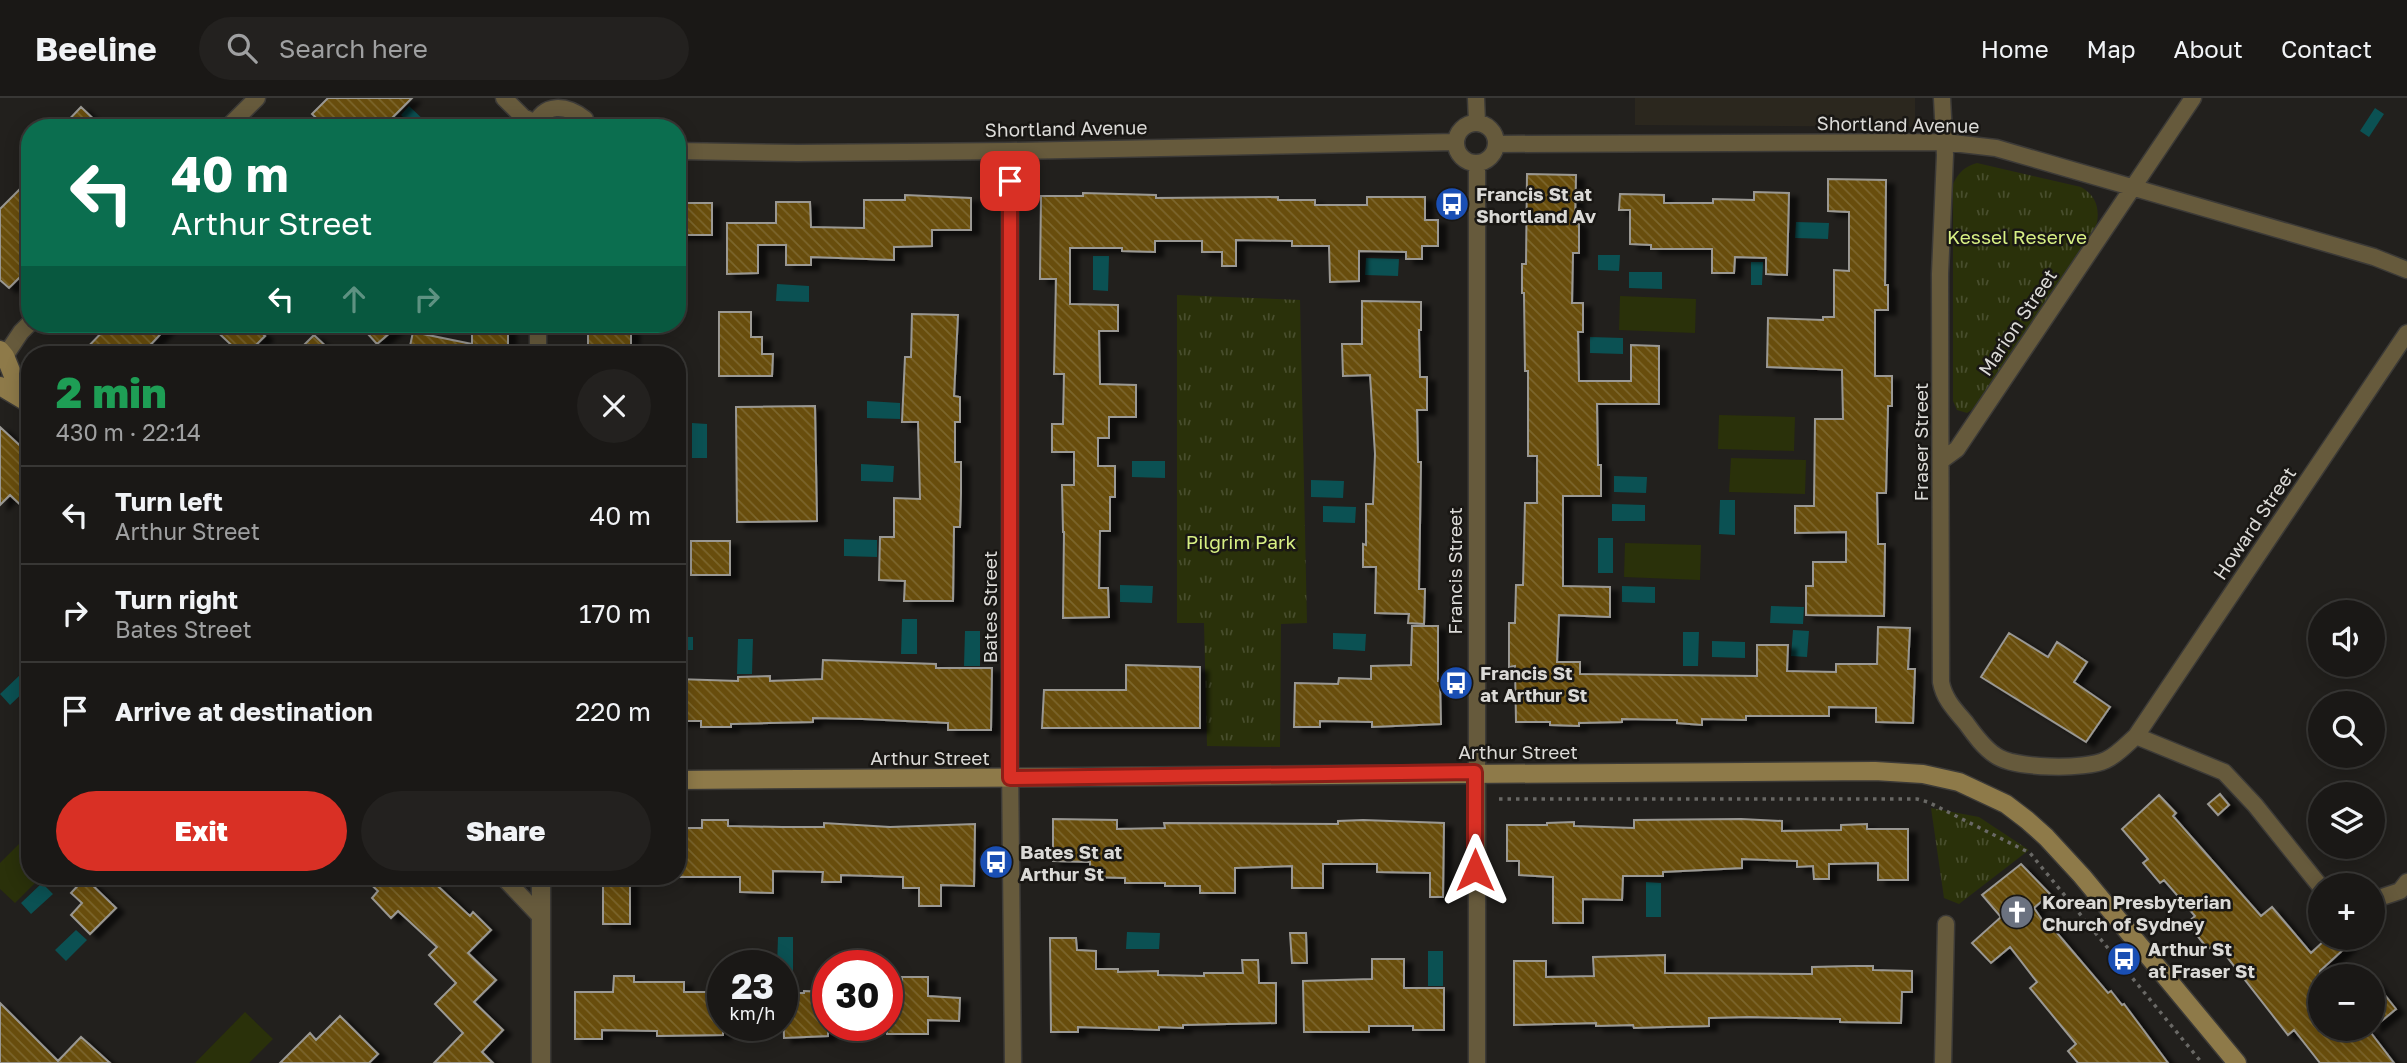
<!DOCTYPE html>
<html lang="en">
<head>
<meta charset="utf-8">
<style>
  body { margin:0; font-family:"Golos Text",sans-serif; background:#23211f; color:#f1f3f6; height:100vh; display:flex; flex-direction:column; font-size:26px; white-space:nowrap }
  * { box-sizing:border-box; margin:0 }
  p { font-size:23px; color:#9fa0a1 }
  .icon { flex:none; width:38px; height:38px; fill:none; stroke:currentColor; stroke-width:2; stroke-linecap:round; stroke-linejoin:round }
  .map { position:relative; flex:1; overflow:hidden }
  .side { position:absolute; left:21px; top:248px; width:665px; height:539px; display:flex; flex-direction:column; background:#1a1816; border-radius:28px; box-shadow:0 4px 18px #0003,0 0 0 2px #383735 }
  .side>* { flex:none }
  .banner { position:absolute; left:21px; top:21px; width:665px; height:214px; border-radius:28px; box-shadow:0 4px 18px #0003,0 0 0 2px #383735; background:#0b6e4f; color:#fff; overflow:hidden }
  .buttons { position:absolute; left:2308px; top:502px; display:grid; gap:14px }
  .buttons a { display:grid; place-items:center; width:77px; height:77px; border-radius:50%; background:#1a1816; box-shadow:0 4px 18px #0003,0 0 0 2px #383735; font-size:35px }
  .speed { position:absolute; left:707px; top:852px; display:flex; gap:14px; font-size:35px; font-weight:700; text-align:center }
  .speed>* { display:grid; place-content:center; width:91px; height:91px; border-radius:50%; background:#1a1816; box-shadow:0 4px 18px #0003,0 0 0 2px #383735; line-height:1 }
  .speed small { font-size:18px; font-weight:400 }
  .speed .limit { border:10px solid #d22; background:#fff; color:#111 }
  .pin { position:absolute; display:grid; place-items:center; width:60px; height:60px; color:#fff; margin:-30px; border-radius:14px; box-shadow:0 4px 10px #0006 }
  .me { position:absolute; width:77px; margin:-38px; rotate:0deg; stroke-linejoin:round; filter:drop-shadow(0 0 5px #0008) }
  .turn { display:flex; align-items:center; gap:24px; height:147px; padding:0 35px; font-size:32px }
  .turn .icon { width:91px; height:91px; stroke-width:2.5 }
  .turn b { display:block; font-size:49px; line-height:60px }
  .lanes { display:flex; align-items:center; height:66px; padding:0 35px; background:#0003; justify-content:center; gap:35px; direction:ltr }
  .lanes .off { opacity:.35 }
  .round { display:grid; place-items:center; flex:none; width:74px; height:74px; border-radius:37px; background:#23211f }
  .head { display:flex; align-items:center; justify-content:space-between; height:119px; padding:0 35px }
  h1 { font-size:42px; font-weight:800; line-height:52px; color:#1e9e55 }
  .button { display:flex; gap:14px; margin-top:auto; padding:14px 35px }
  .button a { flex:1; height:80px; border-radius:42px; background:#d93025; color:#fff; font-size:28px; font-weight:800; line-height:80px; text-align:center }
  .button a+a { background:#23211f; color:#f1f3f6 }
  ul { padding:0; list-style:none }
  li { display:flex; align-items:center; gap:21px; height:98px; padding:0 35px; border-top:2px solid #383735 }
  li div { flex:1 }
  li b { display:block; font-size:26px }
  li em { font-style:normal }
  header { display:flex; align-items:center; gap:42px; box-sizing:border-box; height:98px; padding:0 35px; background:#1a1816; border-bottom:2px solid #383735 }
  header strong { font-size:33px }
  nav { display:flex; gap:38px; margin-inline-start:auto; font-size:24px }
  .search { width:490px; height:63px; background:#23211f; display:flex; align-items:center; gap:18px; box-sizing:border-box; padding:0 24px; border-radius:38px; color:#9fa0a1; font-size:26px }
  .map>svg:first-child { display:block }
  .built { fill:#2b271e }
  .park { fill:url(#park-tufts) }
  .pitch { fill:#2a310a }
  .water { fill:#0b5153 }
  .building { fill:url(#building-back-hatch); stroke:#9a9893; stroke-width:2; filter:url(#shadow) }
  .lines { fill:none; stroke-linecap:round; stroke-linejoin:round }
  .minor-casing { stroke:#3c3a37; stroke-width:19 }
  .tertiary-casing { stroke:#3c3a37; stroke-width:21 }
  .secondary-casing { stroke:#3c3a37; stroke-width:21 }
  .path { stroke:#696865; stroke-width:3.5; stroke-dasharray:3.5 5; stroke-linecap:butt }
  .minor { stroke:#665a3c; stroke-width:16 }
  .tertiary { stroke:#665a3c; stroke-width:18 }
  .secondary { stroke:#8e7a49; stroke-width:18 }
  .route-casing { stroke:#8d1f18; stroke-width:18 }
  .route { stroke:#d93025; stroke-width:12 }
  .labels { text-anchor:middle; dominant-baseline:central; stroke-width:5; stroke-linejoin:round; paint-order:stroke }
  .street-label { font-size:19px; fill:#dbdad7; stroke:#191714 }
  .poi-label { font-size:19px; font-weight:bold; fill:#dbdad7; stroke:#191714; text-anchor:start }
  .park-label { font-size:19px; fill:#d8f084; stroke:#191714 }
</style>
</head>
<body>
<header>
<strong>Beeline</strong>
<div class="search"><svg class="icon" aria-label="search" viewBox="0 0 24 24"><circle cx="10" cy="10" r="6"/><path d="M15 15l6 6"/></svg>Search here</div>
<nav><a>Home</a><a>Map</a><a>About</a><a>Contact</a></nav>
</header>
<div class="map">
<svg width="2407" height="965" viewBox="0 0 2407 965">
  <defs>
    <pattern id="park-tufts" width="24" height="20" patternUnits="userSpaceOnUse" patternTransform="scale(1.75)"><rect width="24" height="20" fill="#2a310a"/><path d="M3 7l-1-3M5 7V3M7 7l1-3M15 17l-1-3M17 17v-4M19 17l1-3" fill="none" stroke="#484e2d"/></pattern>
    <pattern id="building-back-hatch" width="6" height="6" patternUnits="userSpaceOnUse" patternTransform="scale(1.75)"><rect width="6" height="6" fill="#674d0b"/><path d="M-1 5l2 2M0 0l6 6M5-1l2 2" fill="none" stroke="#7c662e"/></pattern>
    <filter id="shadow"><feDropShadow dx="8" dy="4.5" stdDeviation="2" flood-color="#0009"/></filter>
  </defs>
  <rect width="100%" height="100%" fill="#22201d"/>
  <path class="built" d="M1635 0H1915V29L1635 27Z"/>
  <path class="park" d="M1977 65 2081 89C2106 103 2099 130 2086 150L1973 311 1967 315 1957 312 1953 303V86C1959 74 1964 69 1977 65Z
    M1177 197 1300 202 1307 525 1281 526 1280 649 1207 648 1204 525H1177Z
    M1931 710 1979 719 2029 752 1959 806 1944 800Z"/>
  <path class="pitch" d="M1620 198 1696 201 1695 235 1619 232Z
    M1719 317 1795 319 1794 353 1718 351Z
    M1731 360 1806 362 1805 396 1729 394Z
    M1625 445 1701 447 1700 482 1624 479Z
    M30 735V779H41L15 805 0 791V765Z
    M245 914 273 941 249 965H195Z"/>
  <path class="water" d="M409 8 427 25 423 30H414L401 17Z
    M2375 10 2384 16 2369 39 2360 33Z
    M1796 124 1829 125 1828 141 1795 140Z
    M1598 157H1620L1619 173 1598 172Z
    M1093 158H1109L1108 193 1093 192Z
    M1366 160 1399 161 1398 178 1365 177Z
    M1751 164H1763L1762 187H1751Z
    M1629 174H1662V191L1629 190Z
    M777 186 809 188V204L776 203Z
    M1590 239 1623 240V256L1590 255Z
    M867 303 900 305V321L867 320Z
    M692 325 707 326V360H692Z
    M1132 363H1165V380L1132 379Z
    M861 366 894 368 893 384 861 383Z
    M1614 378 1647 379 1646 395 1614 394Z
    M1311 382 1344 383 1343 400 1311 399Z
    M1720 402H1735V437L1719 436Z
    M1612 406 1645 407V423H1612Z
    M1323 408 1356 409 1355 425 1323 424Z
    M1598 440H1613V475H1598Z
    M844 441 877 442V459L844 458Z
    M1120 487 1153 488 1152 505 1120 504Z
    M1622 488 1655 489V505L1622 504Z
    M1771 508 1804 509 1803 526 1770 525Z
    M902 521H917V556H901Z
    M1793 532 1809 533 1807 559 1791 558Z
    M965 533H980V568H964Z
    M1683 534H1699L1698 568H1683Z
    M1333 535 1366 536 1365 553 1333 551Z
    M677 539H693V552H677Z
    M738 541H753L752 576H737Z
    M1712 543 1745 544V560L1712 559Z
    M21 576 30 585V588L10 607 0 596Z
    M1646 784 1661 785V819H1646Z
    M42 785 53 796 31 816 21 805Z
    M76 832 87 842 66 863 55 852Z
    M1127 834 1160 835 1159 851H1126Z
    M778 839H793V874H782V868H777Z
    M1428 853H1443V888H1428Z"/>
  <path class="building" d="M328 0H412L382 30H327L312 16Z
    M81 9 103 30H61Z
    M1527 76 1576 77 1575 126H1579V155H1573L1572 205H1583V234H1578L1579 283H1631V247L1659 248V306H1597L1598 367H1601V398H1563V488L1610 489V519L1559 517 1557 564H1580V576L1757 578V547H1788L1787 573 1836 574V566H1877L1878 529 1910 530 1908 571H1915L1913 625 1876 624V610L1829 609V618H1746V622L1702 621V627L1677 625V622L1622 621V624L1579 625V628L1550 627V624H1516L1515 568 1509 569V525H1515L1516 487H1523L1525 405H1537V358H1528V273H1525L1524 195H1522V166H1526Z
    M30 81V169L9 190 0 182V111Z
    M1828 81 1886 82 1885 187H1888V212H1875V278H1892V308H1888L1886 395H1877L1878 446H1885L1884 518 1806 517V488H1813V464H1846V434L1795 435V408H1814L1815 321H1843L1842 272 1767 269 1768 220 1823 222V219H1834V172L1849 173V114L1828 113Z
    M1754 94 1789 95 1787 177 1766 176V160L1735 159 1734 175H1712V151H1651V147L1630 146V112H1619L1620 96 1664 97V105H1713V101L1754 102Z
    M1083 95 1156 97V100L1278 99V102H1315V107H1367V99H1425V122H1438V148H1422V161H1406V154L1359 153V183L1330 184 1329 148H1292V143L1236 142V168H1222V154H1202V143H1155V154L1122 153V150H1070V206L1118 207V233H1099L1100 286 1136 287V319H1109V340H1098V368H1115V399H1110V433H1100L1099 490H1108L1109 519 1063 520 1064 434H1063L1062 387H1074V354H1052V326H1063L1064 276H1054L1056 181H1040L1041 98H1083Z
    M905 97 971 100V132H932V148L894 149V162L811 159V167H786V147H758V175L727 176V125H776V104H810L811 129 864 130V102H905Z
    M677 105H712V137H677Z
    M1362 203 1421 204V232H1419L1420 279H1427V312H1417L1418 364H1421L1419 491H1425L1424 526 1408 525 1409 516 1375 515 1376 469H1363V446L1366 447V406H1373L1375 356 1370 277 1343 278 1342 246H1362Z
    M719 214H751V239H762V256H773L772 278H719Z
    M912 216 958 217 954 298 960 299V324H955V364H961V395L960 429H954L953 503H904L905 483 879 482 880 439H894V400L920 401 918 324H902L905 259H911Z
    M110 226H170L141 257H80Z
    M209 226H252L265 238 246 257H242Z
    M359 226H400L377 246Z
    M472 226H508V257H431L409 253 413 234 472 246Z
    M588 226H631V249L588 248Z
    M314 237 335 257H294Z
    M815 308 817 423 737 424 736 309Z
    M0 329 30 357V416L10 397 0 407Z
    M691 443H730V477H691Z
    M1412 528H1438V583H1440L1441 626 1372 629V624L1320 623V629H1294L1295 585 1338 586 1339 580 1371 581V568L1411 567Z
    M2009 535 2048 559 2057 544 2087 564 2074 584 2110 609 2086 644 1981 579Z
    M823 562 936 566V570H992L991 632H948V625L863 621 813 620V624L731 626V629H701V623H677V581L738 583V579L770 578V583L822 581Z
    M1126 567 1200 569V630H1042L1044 592H1126Z
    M2220 696 2229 707 2218 717 2208 706Z
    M2159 697 2176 715 2173 718 2261 818 2272 809 2311 855 2327 840H2356L2320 873V931H2368L2394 965H2320L2294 932 2288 937 2216 845 2208 851 2187 825 2195 818 2164 782 2160 785 2143 765 2148 761 2122 731Z
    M1053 721 1117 722V731L1165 730 1164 725 1338 726V723L1363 722 1444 725 1443 799H1430V775L1377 774V766H1323V790H1292V768L1235 770V795H1200V788H1165V785H1125V780L1090 779V764L1053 763Z
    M1741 721 1782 723V733L1841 732V727L1867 726V731H1908V782H1878V765L1829 766V781H1814L1813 768 1797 769V763L1742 761V770L1663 774V778H1623L1622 802 1583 801V825H1553V779L1519 777V763H1507V727H1547V725L1574 724V728L1634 730V722Z
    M702 722H728V728L782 729H824V725L890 729 975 726 974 788 941 787V808H919V790H903V779L841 777V784H822L823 774 773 773V795L740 794V779H677V730H702Z
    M2021 766 2050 796 2034 810 2049 832 2052 829 2108 895 2111 893 2122 907 2124 906 2168 965H2078L2068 953 2076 946 2030 890 2037 884 2010 849 1991 865 1972 845 2001 819 1982 797Z
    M363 779H428L470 818 473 814 491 832 468 855 496 882 474 904 503 932 482 954 493 965H434L463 935 435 906 456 885 429 857 437 849 398 813 391 820 372 800 378 793Z
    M603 779H630V826H603Z
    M85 780 116 810 90 836 71 817 82 805 71 795Z
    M1290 835H1306L1307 865H1292Z
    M1050 840H1076L1077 852 1096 853V871H1118V874L1158 873V877L1204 878V875H1243L1242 862H1258L1259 885H1276V925L1183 927V930L1159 929V932L1078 929V934H1051Z
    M1665 857V875L1812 876V869L1854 868H1873V872L1912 873V894H1902L1901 925 1840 924V921L1749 919 1709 920V928L1667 929 1634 930 1633 927 1596 928V925L1514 927V863H1546V879L1594 878 1593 859Z
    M1372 861H1404V890H1444V932H1413V928H1369V934H1304L1303 883 1372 881Z
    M614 878H634V884H684V894H723V937L657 938V933L602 932V941H575V894H613Z
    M902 879H928V898L960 900 959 923 928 922V936H887V884H902Z
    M2373 882 2396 911 2373 930Z
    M804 893 828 894V938L784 940 783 895H804Z
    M0 905 58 963 81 939 110 965H0Z
    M340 918 378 956 369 965H280L310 935 316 942Z"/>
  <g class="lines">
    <g class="minor-casing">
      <path id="minor" d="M504 0 523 19 535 25
        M1476 0 1477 24
        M1942 0 1945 57 1940 176 1941 584C1944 601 1955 612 1966 625 1974 636 1983 649 1995 657 2013 671 2086 672 2106 662 2117 657 2127 646 2136 638L2407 235
        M1456 45a20 20 0 1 1 40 0a20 20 0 1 1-40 0Z
        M227 30 257 0
        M534 30C543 3 567 7 585 21L587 30
        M1497 46 1944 44 1996 50 2374 159 2407 172
        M677 53 798 55 1010 53 1456 44
        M1010 53V663L1013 965
        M538 226V257
        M5 258 21 234 30 225
        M1942 362 1957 351 2193 0
        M2136 638 2224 674 2255 707 2320 788
        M503 779 541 819
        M2373 802 2400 793 2407 784
        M1477 965V65
        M1943 965 1946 826"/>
    </g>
    <g class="tertiary-casing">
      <path id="tertiary" d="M541 965V779"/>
    </g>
    <g class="secondary-casing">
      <path id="secondary" d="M0 252 5 258 22 300
        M0 288 25 303
        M677 682 1875 673 1923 676 1959 684 2006 706 2027 722 2046 739 2082 778 2237 965"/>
    </g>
    <path class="path" d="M1499 701H1917L1928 704 2030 755 2202 965"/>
    <use href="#minor" class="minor"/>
    <use href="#tertiary" class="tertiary"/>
    <use href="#secondary" class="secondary"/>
  </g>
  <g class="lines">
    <g class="route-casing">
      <path id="route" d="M1010 83V680L1475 674V772"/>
    </g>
    <use href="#route" class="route"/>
  </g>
  <defs>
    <g id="bus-disc" transform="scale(1.75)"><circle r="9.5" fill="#1a4fb4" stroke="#191714"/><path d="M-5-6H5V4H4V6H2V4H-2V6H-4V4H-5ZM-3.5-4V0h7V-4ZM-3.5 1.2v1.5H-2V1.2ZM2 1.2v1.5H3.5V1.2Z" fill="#fff"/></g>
    <g id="church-disc" transform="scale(1.75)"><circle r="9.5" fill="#6b7280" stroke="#191714"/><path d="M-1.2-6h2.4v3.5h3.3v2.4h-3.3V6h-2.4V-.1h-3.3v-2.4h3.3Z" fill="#fff"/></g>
  </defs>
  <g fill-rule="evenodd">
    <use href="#bus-disc" x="1452" y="106"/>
    <use href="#bus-disc" x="1456" y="585"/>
    <use href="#bus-disc" x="996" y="764"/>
    <use href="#church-disc" x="2017" y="814"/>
    <use href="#bus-disc" x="2124" y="861"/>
  </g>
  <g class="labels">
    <g class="street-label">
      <text transform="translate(1898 26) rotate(1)">Shortland Avenue</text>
      <text transform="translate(1066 30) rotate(-1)">Shortland Avenue</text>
      <text transform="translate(2017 224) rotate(-56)">Marion Street</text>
      <text transform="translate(1920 344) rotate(-90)">Fraser Street</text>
      <text transform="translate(2254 425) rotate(-56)">Howard Street</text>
      <text transform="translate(1454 473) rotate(-90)">Francis Street</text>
      <text transform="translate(989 509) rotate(-90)">Bates Street</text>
      <text x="1518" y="653">Arthur Street</text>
      <text x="930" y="659">Arthur Street</text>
    </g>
    <g class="poi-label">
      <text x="1476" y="95">Francis St at<tspan x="1476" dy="22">Shortland Av</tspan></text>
      <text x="1480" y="574">Francis St<tspan x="1480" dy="22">at Arthur St</tspan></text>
      <text x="1020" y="753">Bates St at<tspan x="1020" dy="22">Arthur St</tspan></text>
      <text x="2042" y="803">Korean Presbyterian<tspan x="2042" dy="22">Church of Sydney</tspan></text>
      <text x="2148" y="850">Arthur St<tspan x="2148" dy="22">at Fraser St</tspan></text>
    </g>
    <g class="park-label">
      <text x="2017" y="138">Kessel Reserve</text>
      <text x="1241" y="443">Pilgrim Park</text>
    </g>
  </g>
</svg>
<div class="buttons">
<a><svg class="icon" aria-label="sound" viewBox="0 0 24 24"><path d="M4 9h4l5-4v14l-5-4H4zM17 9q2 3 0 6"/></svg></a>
<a><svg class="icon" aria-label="search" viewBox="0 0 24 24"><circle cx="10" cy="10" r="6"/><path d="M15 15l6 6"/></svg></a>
<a><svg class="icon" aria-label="layers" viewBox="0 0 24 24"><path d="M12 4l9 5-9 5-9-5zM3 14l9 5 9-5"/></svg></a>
<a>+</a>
<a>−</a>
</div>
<div class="speed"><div>23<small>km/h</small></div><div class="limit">30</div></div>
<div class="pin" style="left:1010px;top:83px;background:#d93025"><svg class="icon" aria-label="arrive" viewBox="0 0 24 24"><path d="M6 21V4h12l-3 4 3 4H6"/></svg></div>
<svg class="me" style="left:1475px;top:772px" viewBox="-20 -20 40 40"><path d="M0-17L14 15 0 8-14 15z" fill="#d93025" stroke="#fff" stroke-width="4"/></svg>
<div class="banner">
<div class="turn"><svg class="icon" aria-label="left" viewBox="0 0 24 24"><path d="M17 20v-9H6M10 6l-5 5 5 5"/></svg><div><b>40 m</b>Arthur Street</div></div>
<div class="lanes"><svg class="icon" aria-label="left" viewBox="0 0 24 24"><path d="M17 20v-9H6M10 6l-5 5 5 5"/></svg><svg class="icon off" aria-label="ahead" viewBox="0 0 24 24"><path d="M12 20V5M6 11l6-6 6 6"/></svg><svg class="icon off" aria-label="right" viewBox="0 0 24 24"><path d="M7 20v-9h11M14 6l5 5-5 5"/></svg></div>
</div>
<section class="side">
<div class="head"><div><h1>2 min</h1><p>430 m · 22:14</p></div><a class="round"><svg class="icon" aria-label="close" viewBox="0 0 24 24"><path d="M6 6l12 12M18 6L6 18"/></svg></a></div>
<ul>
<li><svg class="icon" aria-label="left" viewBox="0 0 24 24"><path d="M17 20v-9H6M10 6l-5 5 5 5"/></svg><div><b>Turn left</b><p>Arthur Street</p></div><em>40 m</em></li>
<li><svg class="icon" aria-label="right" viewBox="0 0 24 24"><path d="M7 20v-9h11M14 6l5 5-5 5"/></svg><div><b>Turn right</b><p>Bates Street</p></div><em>170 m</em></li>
<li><svg class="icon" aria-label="arrive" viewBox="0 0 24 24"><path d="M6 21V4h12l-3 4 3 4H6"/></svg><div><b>Arrive at destination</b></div><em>220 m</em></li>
</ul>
<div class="button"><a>Exit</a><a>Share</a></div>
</section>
</div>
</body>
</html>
